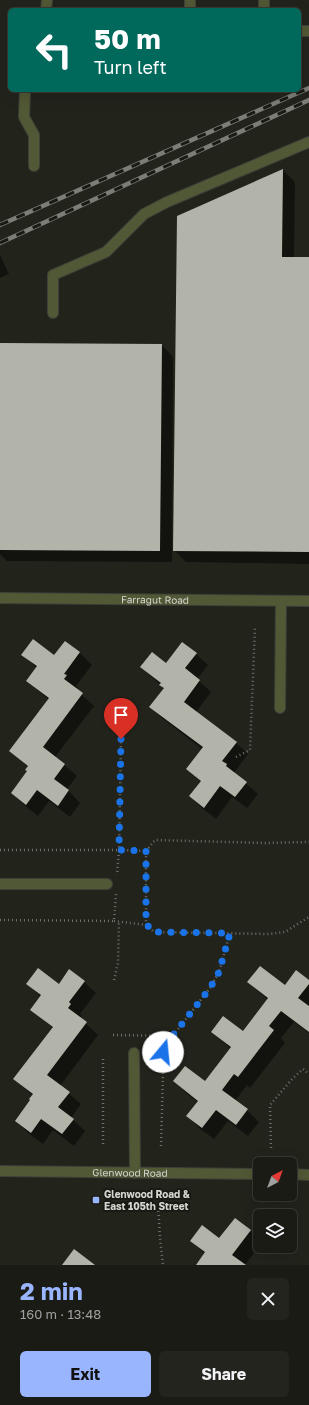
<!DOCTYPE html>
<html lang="en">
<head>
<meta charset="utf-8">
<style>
  body { margin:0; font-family:"Golos Text",sans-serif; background:#23241e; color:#f1f3f6; height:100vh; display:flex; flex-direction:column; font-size:15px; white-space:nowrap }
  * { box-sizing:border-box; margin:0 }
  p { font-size:13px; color:#9fa1a0 }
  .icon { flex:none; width:22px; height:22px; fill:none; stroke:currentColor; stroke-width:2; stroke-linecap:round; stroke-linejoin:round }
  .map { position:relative; height:1265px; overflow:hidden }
  .sheet { display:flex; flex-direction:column; background:#1a1b15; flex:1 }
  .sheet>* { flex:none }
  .banner { position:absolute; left:8px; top:8px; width:293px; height:84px; border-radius:6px; box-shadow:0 4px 16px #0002,0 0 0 1px #383934; background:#00695c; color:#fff; overflow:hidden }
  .needle { width:26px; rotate:41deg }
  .fabs { position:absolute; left:253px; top:1157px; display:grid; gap:8px }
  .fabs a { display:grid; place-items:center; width:44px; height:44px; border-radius:6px; background:#1a1b15; box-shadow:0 4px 16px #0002,0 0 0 1px #383934; font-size:20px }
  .pin { position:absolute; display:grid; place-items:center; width:34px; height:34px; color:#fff; margin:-41px -17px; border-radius:50% 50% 50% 0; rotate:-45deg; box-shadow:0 0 4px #0007 }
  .pin .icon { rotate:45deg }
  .me { position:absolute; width:44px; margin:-22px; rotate:17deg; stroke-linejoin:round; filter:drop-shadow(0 0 3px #0008) }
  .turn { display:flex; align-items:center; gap:14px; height:84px; padding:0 20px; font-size:18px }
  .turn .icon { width:52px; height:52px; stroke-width:2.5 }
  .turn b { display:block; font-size:28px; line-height:34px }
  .round { display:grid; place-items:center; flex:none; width:42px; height:42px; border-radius:6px; background:#23241e }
  .head { display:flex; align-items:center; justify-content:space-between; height:68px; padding:0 20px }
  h1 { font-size:24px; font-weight:700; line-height:30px; color:#99b5fd }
  .action { display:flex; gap:8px; margin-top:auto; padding:8px 20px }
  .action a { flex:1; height:46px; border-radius:6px; background:#99b5fd; color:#111; font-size:16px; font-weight:700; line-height:46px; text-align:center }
  .action a+a { background:#23241e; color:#f1f3f6 }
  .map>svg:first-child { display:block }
  .shadow { fill:#0007 }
  .building { fill:#b2b4aa }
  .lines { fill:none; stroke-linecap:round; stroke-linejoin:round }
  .minor-casing { stroke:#3e4039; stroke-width:12 }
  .path { stroke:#6e7069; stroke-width:2.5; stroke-dasharray:1 3; stroke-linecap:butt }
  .minor { stroke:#515835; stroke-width:10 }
  .rail-casing { stroke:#7c7d77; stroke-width:4.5 }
  .rail { stroke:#191a13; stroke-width:3; stroke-dasharray:9; stroke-linecap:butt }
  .route { stroke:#1a73e8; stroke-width:7; stroke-dasharray:0 12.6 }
  .poi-dot { fill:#99b5fd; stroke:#191a13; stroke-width:1.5 }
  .labels { text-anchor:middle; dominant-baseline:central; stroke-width:4; stroke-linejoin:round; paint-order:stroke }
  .street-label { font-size:10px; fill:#d4d5d0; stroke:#191a13 }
  .poi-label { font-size:10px; font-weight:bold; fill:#d4d5d0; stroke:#191a13; text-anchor:start }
</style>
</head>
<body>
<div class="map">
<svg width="309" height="1265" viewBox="0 0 309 1265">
  <rect width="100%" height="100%" fill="#22241c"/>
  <path class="shadow" d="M283 170 295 182 294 258H309V564L186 562 174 550Z
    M0 255 9 274 0 278Z
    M0 344 162 345 173 357 172 562 7 561 0 554Z
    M65 642 80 653 92 665 76 686 78 688 76 690 94 706 55 757 77 776 67 789 80 803 70 817 49 801 38 816 24 805 12 793 28 771V767L10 751 49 700 27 681 37 668 23 655 55 656Z
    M196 654 208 665 197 679 211 692 196 712 236 743 248 754 234 773 258 794 247 808 232 797 216 819 202 808 190 796 201 782 187 769 202 749 162 718 151 707 165 689 141 667 166 664Z
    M84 982 96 993 80 1014 82 1016 80 1018 98 1035 60 1086 81 1104 71 1118 85 1131 74 1146 53 1130 43 1144 28 1133 16 1121 32 1100 33 1096 14 1079 53 1028 32 1010 41 997 27 983 59 985Z
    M248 982 285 987 309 982V1033L294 1022 281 1038 285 1043 250 1088 247 1085 235 1101 247 1110 259 1122 248 1136 228 1121 214 1139 199 1128 188 1116 198 1102 186 1093 175 1081 205 1083 231 1049 212 1032 243 1033 268 1000Z
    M250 1231 260 1240V1245L245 1265H197L205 1254 192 1241 220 1240Z"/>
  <path class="building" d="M283 169 282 257H309V552L173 551 177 216Z
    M0 343 162 344 160 551 0 550Z
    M33 639 54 655 65 641 80 652 64 674 67 675 64 679 83 693 43 747 65 764 54 779 69 790 58 806 37 790 26 805 11 793 27 771 25 770 28 766 9 751 49 698 26 681 37 666 21 655Z
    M182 642 197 653 185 668 200 680 184 702 237 742 222 761 227 764 226 766 247 782 235 797 220 786 204 808 189 796 201 781 186 769 203 747 149 707 164 688 159 685 161 683 140 667 152 652 166 663Z
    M260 966 285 985 296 970 309 980V984L298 998 309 1006V1032L281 1011 269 1026 274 1030 238 1077 234 1074 222 1090 248 1109 236 1125 216 1110 202 1128 186 1116 198 1101 173 1081 185 1066 205 1081 231 1047 211 1032 223 1016 243 1031 268 998 247 982Z
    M38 968 59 984 69 969 85 981 69 1002 71 1004 68 1008 87 1022 47 1075 70 1092 58 1107 74 1119 62 1134 41 1119 31 1133 15 1121 30 1100 29 1099 33 1094 13 1079 53 1027 30 1010 41 995 26 984Z
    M235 1218 251 1230 232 1255 246 1265H196L205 1252 190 1241 202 1225 219 1238Z
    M74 1249 95 1265H62Z"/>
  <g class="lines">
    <g class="minor-casing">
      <g id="minor">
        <path d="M264 0V10"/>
        <path d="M46 10 47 0"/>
        <path d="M190 10V0"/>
        <path d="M299 31H309"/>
        <path d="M25 90 24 117 34 135V166"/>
        <path d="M53 313V275L106 252 144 214 167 202 309 142"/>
        <path id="s1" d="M0 598 309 601"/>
        <path d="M280 708 281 601"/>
        <path d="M0 884H107"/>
        <path d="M134 1053 135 1173"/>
        <path id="s2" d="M0 1171 260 1174"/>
        <path d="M290 1174 309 1175"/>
      </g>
    </g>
    <path class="path" d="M236 757 250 750 255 627
      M0 850H119L117 875
      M146 851 155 840 265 843 309 842
      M0 920 114 921 116 894
      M114 921 146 925V851L119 850 121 739
      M146 925 154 932 269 934 285 932 309 917
      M114 980 118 963 119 921
      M113 1035 171 1036 175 1033 210 988 219 972 230 933
      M103 1059V1145
      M161 1146 164 1036
      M271 1148 270 1105 293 1078 303 1069 309 1074
      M158 1203 160 1238 163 1265"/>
    <use href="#minor" class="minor"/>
    <g class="rail-casing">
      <path id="rail" d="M0 225 309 88
        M0 243 309 100"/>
    </g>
    <use href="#rail" class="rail"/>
  </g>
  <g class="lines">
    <path class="route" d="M121 739 119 850 146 851V924L154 932 230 933 219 972 210 988 175 1033 171 1036H164L163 1052"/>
  </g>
  <rect class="poi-dot" x="92" y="1196" width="8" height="8" rx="2"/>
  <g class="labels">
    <g class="street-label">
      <text stroke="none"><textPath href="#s1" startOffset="155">Farragut Road</textPath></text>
      <text stroke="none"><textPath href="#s2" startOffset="130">Glenwood Road</textPath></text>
    </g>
    <g class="poi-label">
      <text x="104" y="1194">Glenwood Road &amp;<tspan x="104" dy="12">East 105th Street</tspan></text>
    </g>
  </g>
</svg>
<div class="fabs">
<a><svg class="needle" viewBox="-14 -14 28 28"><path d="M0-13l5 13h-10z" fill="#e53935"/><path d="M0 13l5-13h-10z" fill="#9fa1a0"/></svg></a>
<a><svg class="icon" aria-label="layers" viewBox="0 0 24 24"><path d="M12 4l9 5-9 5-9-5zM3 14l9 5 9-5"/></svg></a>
</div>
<div class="pin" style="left:121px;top:739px;background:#d93025"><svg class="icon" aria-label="arrive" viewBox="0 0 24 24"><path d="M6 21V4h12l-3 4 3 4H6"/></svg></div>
<svg class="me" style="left:163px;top:1052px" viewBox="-20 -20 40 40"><circle r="19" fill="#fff"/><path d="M0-13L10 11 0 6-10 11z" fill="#1a73e8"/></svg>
<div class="banner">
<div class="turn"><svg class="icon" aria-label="left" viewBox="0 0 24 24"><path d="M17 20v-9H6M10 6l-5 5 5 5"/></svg><div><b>50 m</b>Turn left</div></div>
</div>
</div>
<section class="sheet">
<div class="head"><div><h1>2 min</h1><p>160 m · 13:48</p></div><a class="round"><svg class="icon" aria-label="close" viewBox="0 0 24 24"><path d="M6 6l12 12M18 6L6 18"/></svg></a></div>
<div class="action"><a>Exit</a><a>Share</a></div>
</section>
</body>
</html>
